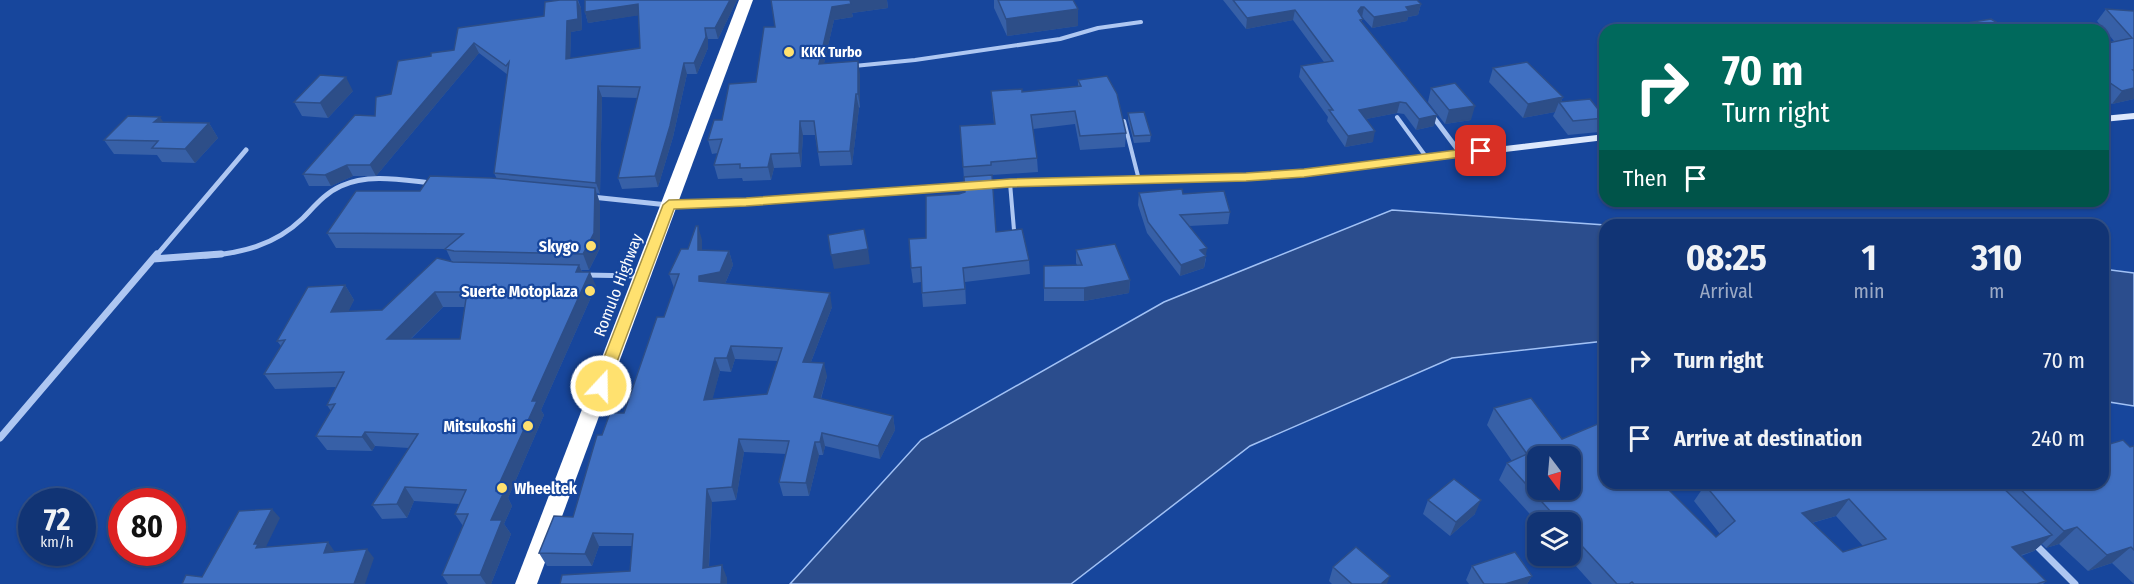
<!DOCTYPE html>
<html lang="en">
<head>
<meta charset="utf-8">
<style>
  body { margin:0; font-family:"Fira Sans Condensed",sans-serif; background:#1e3f7d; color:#f1f3f6; height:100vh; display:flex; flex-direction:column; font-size:22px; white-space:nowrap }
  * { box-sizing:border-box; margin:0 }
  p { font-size:20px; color:#9caac5 }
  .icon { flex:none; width:33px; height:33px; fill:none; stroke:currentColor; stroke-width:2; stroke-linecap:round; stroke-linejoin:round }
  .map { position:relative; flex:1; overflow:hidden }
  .drawer { position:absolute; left:1599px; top:219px; width:510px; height:270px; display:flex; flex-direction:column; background:#113475; border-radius:18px; box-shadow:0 2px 4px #0004,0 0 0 2px #304f87 }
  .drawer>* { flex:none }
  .guide { position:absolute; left:1599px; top:24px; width:510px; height:183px; border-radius:18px; box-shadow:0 2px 4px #0004,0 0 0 2px #304f87; background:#00695c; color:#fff; overflow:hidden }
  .needle { width:39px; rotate:164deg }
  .controls { position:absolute; left:1527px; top:446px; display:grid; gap:12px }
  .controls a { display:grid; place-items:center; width:54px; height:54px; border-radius:12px; background:#113475; box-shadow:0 2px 4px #0004,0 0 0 2px #304f87; font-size:30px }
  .speed { position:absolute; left:18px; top:488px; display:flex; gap:12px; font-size:30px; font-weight:700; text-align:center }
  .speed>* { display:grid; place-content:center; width:78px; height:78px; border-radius:50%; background:#113475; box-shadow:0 2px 4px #0004,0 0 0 2px #304f87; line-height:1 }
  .speed small { font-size:15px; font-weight:400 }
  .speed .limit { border:9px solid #d22; background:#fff; color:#111 }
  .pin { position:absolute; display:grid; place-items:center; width:51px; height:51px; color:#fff; margin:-26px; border-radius:12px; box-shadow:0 3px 9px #0006 }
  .me { position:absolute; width:66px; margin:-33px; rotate:21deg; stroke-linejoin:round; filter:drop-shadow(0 0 4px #0008) }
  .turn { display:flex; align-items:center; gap:21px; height:126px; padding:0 24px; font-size:27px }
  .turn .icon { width:78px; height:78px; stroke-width:2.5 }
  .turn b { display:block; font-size:42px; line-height:51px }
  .then { display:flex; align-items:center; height:57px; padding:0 24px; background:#0003; gap:12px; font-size:22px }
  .eta { display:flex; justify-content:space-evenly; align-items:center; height:102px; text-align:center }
  .eta b { font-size:36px; font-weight:700; line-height:42px }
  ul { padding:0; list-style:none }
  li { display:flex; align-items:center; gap:18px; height:78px; padding:0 24px }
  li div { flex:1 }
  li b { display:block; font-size:22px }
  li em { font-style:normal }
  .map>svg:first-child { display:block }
  .water { fill:#2b4d8d; stroke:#a1c1f5; stroke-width:1.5 }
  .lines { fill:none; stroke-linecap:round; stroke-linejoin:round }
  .lane-far1 { stroke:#aec7f2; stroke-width:4 }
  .lane { stroke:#aec7f2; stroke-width:5 }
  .street-far1 { stroke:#aec7f2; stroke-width:5 }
  .street { stroke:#aec7f2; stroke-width:7 }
  .secondary { fill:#dde8fc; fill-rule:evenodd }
  .highway { fill:#fff; fill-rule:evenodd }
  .wall { fill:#3760a7; fill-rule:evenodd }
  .shaded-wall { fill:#2d4e88 }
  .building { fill:#4070c2; stroke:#2d4e88; stroke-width:1.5; fill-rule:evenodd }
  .route { fill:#ffe16f; stroke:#a69248; stroke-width:1.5 }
  .poi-dot { fill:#ffe16f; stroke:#17469c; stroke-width:2 }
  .labels { text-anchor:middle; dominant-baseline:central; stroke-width:4.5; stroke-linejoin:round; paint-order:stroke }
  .far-poi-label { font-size:14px; font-weight:bold; fill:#fff; stroke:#17469c; text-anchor:start }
  .poi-label { font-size:16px; font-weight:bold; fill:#fff; stroke:#17469c; text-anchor:end }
  .street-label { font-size:16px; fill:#fff; stroke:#17469c }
</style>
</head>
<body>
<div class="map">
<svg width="2134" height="584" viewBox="0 0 2134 584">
  <rect width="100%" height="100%" fill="#17469c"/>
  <path class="water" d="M1392 210 1605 225V341L1452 358 1250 446 1071 584H790L921 440 1164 302Z
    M2103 269 2134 273V406L2103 401Z"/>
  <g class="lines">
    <path class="lane-far1" d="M854 66 915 60 1060 39 1098 28 1141 22
      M1397 117 1427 158
      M1124 121 1139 180
      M1010 183 1014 230"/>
    <path class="lane" d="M585 275 639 276"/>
    <path class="street-far1" d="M1431 114 1461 154
      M592 197 668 205
      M156 256 246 150
      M205 256C242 253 275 245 302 219 314 207 325 193 341 186 368 173 403 180 432 183"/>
    <path class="street" d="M153 259 221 254
      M0 438 157 254
      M2033 542 2075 584"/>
    <path class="secondary" d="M2134 113V119L2103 122V116Z
      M1605 134V140L1304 176 1194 182 1010 186 746 206 669 209 663 205 669 201 746 198 1010 180 1194 176 1304 170Z"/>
    <path class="highway" d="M739 0H753L537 584H515Z"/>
  </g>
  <path class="wall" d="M560 0H578L581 8 582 30 571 32 570 59 640 48 638 15 588 23 585 12V0H737L718 39H708V48L697 74H687L673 137 658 187 622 189 618 178 638 98 602 97 600 194 597 193 600 204V248L589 270H581L596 286 541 410 544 415 508 498 512 506 504 524 511 534 491 584H448L442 575 463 526 455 514 459 504 414 501 407 518 382 519 372 505 409 448 375 446 372 451 327 450 316 436 331 411 327 405 336 387 275 389 264 374 281 346 277 341 345 285 354 300 348 311 382 310 452 262 446 249 336 248 327 233 420 191 497 179 494 173 508 75 479 53 376 176H353L331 186H309L303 174 375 116 391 94 431 56 454 50 544 16ZM443 307H465L460 339H411Z
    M771 0H887L888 8 852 13 853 17 834 20 824 63 860 74V107L859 108 852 165 820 166 815 135H803L801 167 774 168 771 180 743 181 742 178 718 179 714 165 718 153 712 154 708 140 722 120 756 82 775 27Z
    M994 0H1073L1078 9V26L1007 36 994 8Z
    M1223 0H1417L1421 4 1418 15 1408 17 1407 21 1372 28 1362 17V22L1434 126 1416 130 1404 114 1397 113 1366 119 1373 142 1345 147 1327 121 1328 117 1299 77 1301 66 1324 62 1293 20 1246 29Z
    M2106 9 2134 11V99L2112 104 2103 98V44L2114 41 2097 21Z
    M1949 26 2009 30H1947Z
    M1493 68 1563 97 1561 102 1605 118 1599 132 1568 135 1553 116 1555 112 1523 118 1489 82Z
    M1078 80 1126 133 1125 147 1080 150 1075 124 1033 129 1037 158 1038 172 992 175 996 232 1029 260 1030 274 965 282 966 304 923 307 921 282 913 283 911 268 926 238 959 194 965 192 960 126 994 124 991 91 1022 92 1078 86Z
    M1431 88 1471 120 1445 124 1428 102Z
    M353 91 328 118 302 116 294 102Z
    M1128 113 1151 135 1150 142 1134 143 1128 120Z
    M164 123H209L218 138 195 163 162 162 157 155 114 154 104 140Z
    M1139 193 1183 194 1230 212 1228 224 1189 226 1206 259 1204 268 1180 276 1147 233 1138 205Z
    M702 240V250L729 251 733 265 725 284 832 307 811 362 827 376 821 399 893 416 895 430 880 459 825 446 823 455H819L809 496H783L779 482 786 454 744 452 736 500 712 502 709 567 727 578V584H560L630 571 632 546H599L592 566H547L539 553 573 517 602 435 624 413 664 317 674 288 669 274 688 249ZM735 359 778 361 767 394 712 399 720 371 731 372Z
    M1076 250 1130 280 1129 293 1084 301H1044V266L1077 265 1076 263Z
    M1494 408 1562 439 1716 537 1720 534 1694 501 1705 485 1708 483H2103L2130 447 2134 446V584L2112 563 2088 571 2059 544 2046 548 2042 544 2034 551 2021 556 2046 581 2043 584H1592L1566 555H1570V522H1538V523L1499 480 1507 463 1512 461 1487 425ZM1836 516 1863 546 1843 552 1812 523Z
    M1428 500 1475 514 1450 536 1423 514Z
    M1472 566 1532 576 1527 584H1469L1466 580Z
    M1333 567 1387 584H1332L1329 581Z"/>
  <path class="shaded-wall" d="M577 0 581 8 582 30 571 32 570 70 566 59 567 21Z
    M730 0H737L718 39 715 28Z
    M850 0H887L888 8 852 13 853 17 834 20 821 77 819 64 832 7Z
    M638 4 641 15 588 23 585 12Z
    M1421 4 1418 15 1408 17 1407 21 1372 28 1374 17 1406 7Z
    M1361 7H1364L1362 17 1358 11Z
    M1078 9V26L1007 36 1006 19Z
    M1295 10 1293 20 1246 29 1247 18Z
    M705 28 708 39V48L697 74 694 63Z
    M474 43 479 53 376 176 370 165Z
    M858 61 860 74V107L858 94Z
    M684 63 687 74 673 137 658 187 655 176Z
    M346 77 353 91 328 118 320 103Z
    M598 86 602 97 600 194 596 183Z
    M2134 88V99L2112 104 2122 91Z
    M856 94 859 108 852 165 850 151Z
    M1563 97 1560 104 1559 102 1555 112 1523 118 1528 104Z
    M1400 102 1397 113 1356 121 1359 110Z
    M1475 106 1471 120 1445 124 1449 110Z
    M1437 115 1434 126 1416 130 1419 119Z
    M160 117 169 131 154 122Z
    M800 121 803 135 801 167 799 153Z
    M209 123 218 138 195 163 185 149Z
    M1375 131 1373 142 1345 147 1348 136Z
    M771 154 774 168 771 180 768 167Z
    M347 165 353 176 331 186 325 175Z
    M595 188 600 204V248L589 270 583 254Z
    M698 226 702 240V263L698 250Z
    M1207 248 1204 268 1180 276 1181 265 1200 250Z
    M868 249 870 264 834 269 831 255Z
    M729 251 733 265 724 286 699 281V276Z
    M579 265 585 280 576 272Z
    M590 272 596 286 541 410 544 415 508 498 512 506 504 524 511 534 491 584H486L480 575 496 491 532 401Z
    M1130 280 1129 293 1084 301V288Z
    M345 285 354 300 341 327 331 312Z
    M435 292 443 307 396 353 387 339Z
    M830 293 832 307 806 375 803 362Z
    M731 346 735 359 731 372 727 358Z
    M715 358 720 371 709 413 704 400Z
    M824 363 827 376 817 411 814 397Z
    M893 416 895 430 880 459 878 446Z
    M365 432 375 446 372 451 362 437Z
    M822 433 825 446 823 455 820 442Z
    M739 439 744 452 736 500 732 487Z
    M815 442 819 455 809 496 806 483Z
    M405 487 414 501 407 518 397 504Z
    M707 489 712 502 708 581 703 568Z
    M1849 499 1836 516 1789 529 1802 513Z
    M1481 500 1475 514 1450 536 1456 522Z
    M272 509 280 518 264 551V557L254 544Z
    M2077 527 2059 544 2046 548 2064 531Z
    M593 533 599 546 592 566 585 554Z
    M2052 535 2034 551 1995 563 2012 547Z
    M328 542 335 552 324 553Z
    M2131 547 2112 563 2088 571 2107 555Z
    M367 549 374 558 365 584H354Z
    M722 565 727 578V584H721Z
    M1390 576 1387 584H1381Z
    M1532 576 1527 584H1505Z"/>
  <path class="building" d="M560 0H577L578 19 567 21 566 59 640 48 638 4 585 12V0H730L715 28H705L706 37 694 63H684L670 126 655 176 618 178 640 87 598 86 596 183 494 173 509 62 506 66 474 43 370 165H347L325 175 303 174 355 115 375 116 376 97 391 94 398 61 431 56V53L454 50 458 28 544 16 545 2Z
    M771 0H850L851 4 832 7 819 64 858 61V94H856L850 151 818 152 814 121H800L799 153 771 154 768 167 740 168V164L714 165 722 139 708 140 714 120H722L729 84 756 82 764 27H775Z
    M998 0H1073L1078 9 1006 19Z
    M1233 0H1417L1421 4 1406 7 1409 11 1374 17 1364 7H1361L1358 11 1363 19 1360 20 1437 115 1419 119 1406 103 1400 102 1359 110 1375 131 1348 136 1329 110H1333L1301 66 1333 61 1295 10 1247 18Z
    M2106 9 2134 11V70H2133L2134 71V88L2122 91 2103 78V44L2132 38Z
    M1991 19 2009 30H1955L1949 26Z
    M2051 26 2057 30H2029Z
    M1527 62 1563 97 1528 104 1493 68Z
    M320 75 346 77 320 103 294 102Z
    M1107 76 1117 94 1126 133 1080 136 1075 111 1031 115 1037 158 991 162V165L963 167 960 126 995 124 991 91 1022 89V92L1081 86 1078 80Z
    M1455 83 1475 106 1449 110 1431 88Z
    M1590 99 1605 118 1573 121 1559 102Z
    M1144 112 1151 135 1134 136 1128 113Z
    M128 116 160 117 154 122 209 123 185 149 152 148 158 141 104 140Z
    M992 175 996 232 1022 229 1029 260 963 268 965 289 922 293 921 267 911 268 909 239 926 238V196L959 194 965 192 964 177Z
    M430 176 491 178 595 188 594 233 583 254 454 251 445 249 463 234 327 233 356 191H420Z
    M1182 189 1183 194 1224 191 1230 212 1180 215 1207 248 1200 250 1206 256 1181 265 1148 222 1139 193Z
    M696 226H698V250L729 251 720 272 699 276V281L830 293 803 362 824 363 814 397 893 416 878 446 822 433 820 442H815L806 483 779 482 789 441 739 439 732 487 707 489 703 568 722 565 721 584H560L562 575 630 571 633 534 593 533 585 554 539 553 554 516 573 517 597 435H602L610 413H624L657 317H664L679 274H669L681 249H688ZM731 346 782 348 767 394 704 400 715 358H727Z
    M864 229 868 249 831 255 828 235Z
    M1115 244 1130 280 1084 288H1044V266L1082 265 1076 250Z
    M437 258 453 262 579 265 576 272H590L532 401H537L496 491 504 492 491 520H502L480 575H442L468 514H455L466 490 405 487 397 504 372 505 418 434 365 432 362 437 316 436 335 404 327 405 344 372 264 374 285 340 277 341 308 287 345 285 331 312 382 310ZM435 292H467L460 339H387Z
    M1531 398 1562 439 1600 423 1605 427V483H1662L1716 537 1735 521 1705 485 1708 483H1998L2052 535 2012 547 2046 581 2037 584H1634L1632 582 1629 584H1617L1570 533V522H1560L1507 463 1527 454 1494 408ZM1538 456H1570V489H1538ZM1849 499 1886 539 1843 552 1802 513Z
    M2123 440 2130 447 2134 446V550L2131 547 2107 555 2077 527 2064 531 2014 483H2103V446Z
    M1454 479 1481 500 1456 522 1428 500Z
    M272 509 254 544H258L256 548 328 542 324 553 367 549 354 584H182L186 575 202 577 239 511Z
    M1356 547 1390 576 1381 584H1352L1333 567Z
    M1515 552 1532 576 1505 584H1484L1472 566Z"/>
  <path class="route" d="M1481 147 1485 148V154L1304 177 1246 181 1010 187 746 206 674 209 608 386 606 390H595L593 386 663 205 669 200 746 198 1010 179 1246 173 1304 169Z"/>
  <g class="poi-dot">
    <circle cx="789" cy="52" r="6"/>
    <circle cx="591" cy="246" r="6"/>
    <circle cx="590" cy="291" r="6"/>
    <circle cx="528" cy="426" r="6"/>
    <circle cx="502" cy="488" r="6"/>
  </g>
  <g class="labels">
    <g class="far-poi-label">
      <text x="801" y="52">KKK Turbo</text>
    </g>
    <g class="poi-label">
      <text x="579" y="246">Skygo</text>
      <text x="578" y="291">Suerte Motoplaza</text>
      <text x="516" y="426">Mitsukoshi</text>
      <text x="514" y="488" text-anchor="start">Wheeltek</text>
    </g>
    <g class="street-label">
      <text transform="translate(618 285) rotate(-69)">Romulo Highway</text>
    </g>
  </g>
</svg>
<div class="controls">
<a><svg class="needle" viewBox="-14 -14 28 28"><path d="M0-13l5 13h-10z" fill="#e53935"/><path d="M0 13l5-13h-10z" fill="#9caac5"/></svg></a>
<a><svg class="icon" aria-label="layers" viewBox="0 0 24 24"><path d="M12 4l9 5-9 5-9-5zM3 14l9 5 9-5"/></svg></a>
</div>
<div class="speed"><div>72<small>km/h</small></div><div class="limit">80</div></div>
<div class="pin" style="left:1481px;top:151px;background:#d93025"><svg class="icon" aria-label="arrive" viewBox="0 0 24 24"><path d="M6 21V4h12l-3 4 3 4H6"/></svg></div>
<svg class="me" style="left:601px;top:386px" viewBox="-20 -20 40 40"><circle r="17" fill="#ffe16f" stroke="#fff" stroke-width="3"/><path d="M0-11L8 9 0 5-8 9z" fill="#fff"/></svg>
<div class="guide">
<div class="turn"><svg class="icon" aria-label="right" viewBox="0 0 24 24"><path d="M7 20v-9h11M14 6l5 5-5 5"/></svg><div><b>70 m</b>Turn right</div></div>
<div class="then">Then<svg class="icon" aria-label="arrive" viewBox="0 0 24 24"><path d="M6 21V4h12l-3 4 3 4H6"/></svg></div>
</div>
<section class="drawer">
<div class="eta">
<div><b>08:25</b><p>Arrival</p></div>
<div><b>1</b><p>min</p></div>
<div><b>310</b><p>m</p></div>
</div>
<ul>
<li><svg class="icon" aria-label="right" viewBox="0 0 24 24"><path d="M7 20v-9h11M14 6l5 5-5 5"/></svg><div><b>Turn right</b></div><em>70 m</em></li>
<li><svg class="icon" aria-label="arrive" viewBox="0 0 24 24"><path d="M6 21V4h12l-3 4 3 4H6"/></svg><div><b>Arrive at destination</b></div><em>240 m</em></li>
</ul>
</section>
</div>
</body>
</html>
